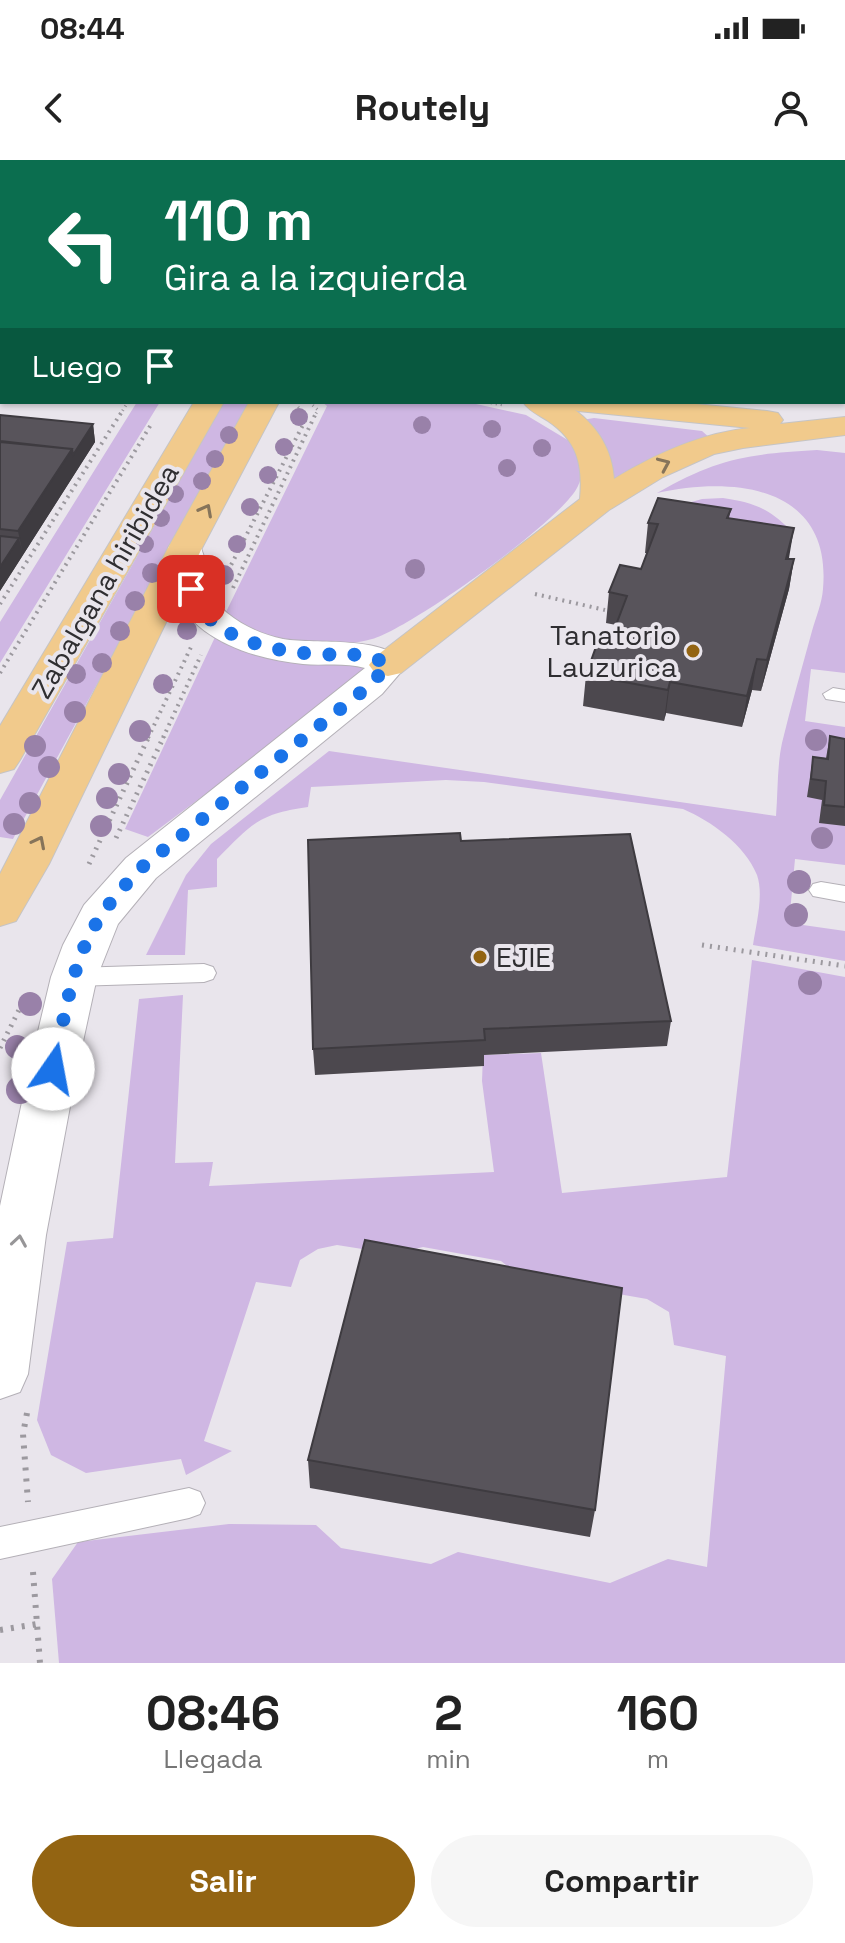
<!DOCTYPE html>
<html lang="es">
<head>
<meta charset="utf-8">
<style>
  body { margin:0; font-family:"Space Grotesk",sans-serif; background:#f6f6f6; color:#222; height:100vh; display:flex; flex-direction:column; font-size:30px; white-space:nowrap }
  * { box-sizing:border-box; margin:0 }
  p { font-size:26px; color:#767676 }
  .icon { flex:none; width:44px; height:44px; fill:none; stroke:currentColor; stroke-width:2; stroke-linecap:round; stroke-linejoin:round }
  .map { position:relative; height:1503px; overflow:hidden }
  .panel { display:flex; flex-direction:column; background:#fff; flex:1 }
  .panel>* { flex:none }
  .banner { position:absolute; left:0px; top:0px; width:846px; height:244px; box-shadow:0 2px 6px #0004; background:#0b6e4f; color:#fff; overflow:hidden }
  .pin { position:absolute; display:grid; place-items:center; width:68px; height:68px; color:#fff; margin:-34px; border-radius:16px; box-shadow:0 4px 12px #0006 }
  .me { position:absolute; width:88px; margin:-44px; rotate:12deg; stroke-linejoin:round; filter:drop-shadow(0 0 6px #0008) }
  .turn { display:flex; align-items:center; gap:28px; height:168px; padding:0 32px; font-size:36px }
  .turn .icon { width:104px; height:104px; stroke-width:2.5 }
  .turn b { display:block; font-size:56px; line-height:68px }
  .then { display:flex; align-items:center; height:76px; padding:0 32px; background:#0003; gap:16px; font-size:30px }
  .eta { display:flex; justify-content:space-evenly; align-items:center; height:136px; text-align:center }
  .eta b { font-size:48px; font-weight:800; line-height:56px }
  .cta { display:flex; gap:16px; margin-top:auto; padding:16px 32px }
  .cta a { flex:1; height:92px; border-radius:48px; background:#936412; color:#fff; font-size:32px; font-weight:800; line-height:92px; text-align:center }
  .cta a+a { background:#f6f6f6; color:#222 }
  .status { display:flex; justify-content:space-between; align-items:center; height:56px; padding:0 40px; background:#fff; direction:ltr }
  .status svg { height:22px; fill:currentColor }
  header { display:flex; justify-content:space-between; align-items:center; height:104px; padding:0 32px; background:#fff; font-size:36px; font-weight:800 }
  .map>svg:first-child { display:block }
  .green { fill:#cfb7e3 }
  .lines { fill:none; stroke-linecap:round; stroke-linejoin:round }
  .lane-casing { stroke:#b4b0b7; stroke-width:2 }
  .street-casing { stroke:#b4b0b7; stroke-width:2 }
  .primary-casing { stroke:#c5c4c5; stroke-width:2 }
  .path-far3 { stroke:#9c999f; stroke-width:3; stroke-dasharray:1 4; stroke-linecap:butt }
  .path-far2 { stroke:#9c999f; stroke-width:4; stroke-dasharray:2 5; stroke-linecap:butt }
  .path-far1 { stroke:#9c999f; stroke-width:5; stroke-dasharray:2 6; stroke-linecap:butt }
  .path { stroke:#9c999f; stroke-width:6; stroke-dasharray:3 8; stroke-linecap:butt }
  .lane { fill:#fff; fill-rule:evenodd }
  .street { fill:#fff; fill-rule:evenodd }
  .primary { fill:#f1ca8c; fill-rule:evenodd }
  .tree { fill:#9981a9 }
  .wall { fill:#4c484e }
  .shaded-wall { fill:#3e3b40 }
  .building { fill:#58545b; stroke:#3e3b40; stroke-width:2 }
  .oneway { stroke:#86745a }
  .oneway2 { stroke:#979698 }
  .route { stroke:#1a73e8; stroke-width:14; stroke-dasharray:0 25.2 }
  .poi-dot { fill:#936412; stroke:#e9e5ec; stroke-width:3 }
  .labels { text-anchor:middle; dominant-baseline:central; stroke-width:8; stroke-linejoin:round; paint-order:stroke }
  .street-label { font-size:28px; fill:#2f2e31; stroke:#e9e5ec }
  .poi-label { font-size:28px; fill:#2f2e31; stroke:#e9e5ec; text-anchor:end }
</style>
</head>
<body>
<div class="status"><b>08:44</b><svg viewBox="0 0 49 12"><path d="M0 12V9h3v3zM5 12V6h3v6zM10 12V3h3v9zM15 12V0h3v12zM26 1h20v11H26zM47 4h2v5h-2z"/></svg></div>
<header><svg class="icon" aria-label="back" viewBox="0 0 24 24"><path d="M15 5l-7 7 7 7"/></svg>Routely<svg class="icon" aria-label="person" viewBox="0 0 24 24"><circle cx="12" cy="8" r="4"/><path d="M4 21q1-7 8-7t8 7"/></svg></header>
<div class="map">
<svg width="845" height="1503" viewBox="0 0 845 1503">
  <rect width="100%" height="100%" fill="#e9e5ec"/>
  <path class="green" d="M137 242H160L0 503V462Z
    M224 242H250L13 679 0 677V640Z
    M322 242H467L526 255 576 285C581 300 585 311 578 326 563 360 409 469 372 479 339 488 295 488 263 476 249 471 237 463 224 456L327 246Z
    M594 258 702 271 711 279 613 321C613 293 603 279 582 260Z
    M817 290 845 293V513L811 509 805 561 845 567V705L795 699 789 763 845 771V801L753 785C756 765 764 735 757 715 745 685 711 661 683 649L484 622 446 620 311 627 308 647C258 654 252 664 217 699V727L188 730 185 795H146L186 715 211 684 329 591 776 656C778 632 777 606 782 583 791 545 802 508 812 471 816 457 822 443 823 429 832 326 735 316 657 333 718 298 748 294 817 290Z
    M723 338C751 342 769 348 789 369V398L681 345 702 339Z
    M216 475 289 500 331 505 367 504 365 515 148 677 125 669Z
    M752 800 845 817V1503H59L52 1419 78 1382 229 1364 316 1365 341 1388 431 1404 458 1392 610 1423 668 1399 707 1407 726 1196 674 1185 669 1152 647 1139 521 1117 501 1101 423 1087 394 1094 337 1085 318 1089 300 1100 291 1127 256 1122 204 1281 232 1291 186 1315 181 1299 86 1313 51 1295 37 1260 67 1082 113 1078 139 839 183 835 175 1003 213 1002 209 1026 494 1012 482 921 483 895 541 893 562 1033 727 1017Z"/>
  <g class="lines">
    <g class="lane-casing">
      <path id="lane" d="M833 528 845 530V542L826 539 823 534Z
        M821 722 845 726V742L813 736 809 730 813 724Z
        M204 804 213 807 216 813 213 819 204 822 74 826 65 823 62 817 65 811 74 808Z
        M189 1328 200 1332 205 1343 200 1354 189 1358 0 1399V1367Z"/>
    </g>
    <g class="street-casing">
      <path id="street" d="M185 378 197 381C213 404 197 427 227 453 243 466 263 475 283 479 317 485 385 474 407 505L382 534 156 718 118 764 97 817 77 909 46 1075 28 1214 20 1232 0 1239V1046L29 909 51 817 63 785 84 745 126 698 365 508C345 502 323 506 303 504 253 499 187 479 172 425 168 413 168 400 168 388L173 381Z"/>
    </g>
    <g class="primary-casing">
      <path id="primary" d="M255 0H290L291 2H256Z
        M522 0H546L547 2H523Z
        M2 69V86L0 87V70Z
        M0 140 2 141V160L0 159Z
        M194 242H224L20 600 14 609 0 613V566Z
        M249 242H279L202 388 49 704 16 761 0 766V714L168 388Z
        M523 242H676L767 251 778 253 783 260 780 264 845 257V275L743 288 714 294 663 317 609 350 401 513 388 516 375 513 369 505 375 497 580 339C583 306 578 281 548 261 539 255 529 251 523 242ZM575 250 578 251 750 268C701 273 655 294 614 319 612 290 598 267 575 250Z"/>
    </g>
    <path class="path-far3" d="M570 0 591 2
      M144 2 148 0
      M309 242 318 250 315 255
      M486 242 503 245
      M298 247 305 255
      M120 255 128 242"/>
    <path class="path-far2" d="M228 411 307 257 304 253
      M233 428 316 253
      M535 434 605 450
      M0 444 121 253
      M0 513 152 263
      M148 578 192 485
      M163 578 201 495"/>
    <path class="path-far1" d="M116 678 164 576
      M89 704 149 576
      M702 785 845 806
      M0 888 19 850"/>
    <path class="path" d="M27 1253 23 1274 28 1342
      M33 1412 40 1503
      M0 1470 37 1464"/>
    <use href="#lane" class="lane"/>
    <use href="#street" class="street"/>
    <use href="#primary" class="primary"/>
  </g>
  <g class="tree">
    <circle cx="299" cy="257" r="9"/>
    <circle cx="422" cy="265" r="9"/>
    <circle cx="492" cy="269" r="9"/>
    <circle cx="229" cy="275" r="9"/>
    <circle cx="284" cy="287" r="9"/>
    <circle cx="542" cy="288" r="9"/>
    <circle cx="215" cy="299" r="9"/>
    <circle cx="507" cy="308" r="9"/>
    <circle cx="268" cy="315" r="9"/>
    <circle cx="202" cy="321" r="9"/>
    <circle cx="175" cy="334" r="9"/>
    <circle cx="250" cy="347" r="9"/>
    <circle cx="161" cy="358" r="9"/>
    <circle cx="145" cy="384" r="9"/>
    <circle cx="237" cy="384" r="9"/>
    <circle cx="415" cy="409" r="10"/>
    <circle cx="152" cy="413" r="10"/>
    <circle cx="224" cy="415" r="10"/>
    <circle cx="135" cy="441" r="10"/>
    <circle cx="187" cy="470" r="10"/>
    <circle cx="120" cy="471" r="10"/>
    <circle cx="102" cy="503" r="10"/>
    <circle cx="76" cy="514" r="10"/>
    <circle cx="163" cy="524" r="10"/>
    <circle cx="75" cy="552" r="11"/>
    <circle cx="140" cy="571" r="11"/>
    <circle cx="816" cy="580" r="11"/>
    <circle cx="35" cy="586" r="11"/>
    <circle cx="49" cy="607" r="11"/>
    <circle cx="119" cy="614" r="11"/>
    <circle cx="107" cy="638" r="11"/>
    <circle cx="30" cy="643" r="11"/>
    <circle cx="14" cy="664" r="11"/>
    <circle cx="101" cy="666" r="11"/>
    <circle cx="822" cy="678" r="11"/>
    <circle cx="799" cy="722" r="12"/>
    <circle cx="796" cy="755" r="12"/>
    <circle cx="810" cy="823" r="12"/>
    <circle cx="30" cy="844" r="12"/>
    <circle cx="17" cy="887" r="12"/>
    <circle cx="20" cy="930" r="14"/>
  </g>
  <path class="wall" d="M844 8H845V57H844Z
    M0 255 93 264 95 282 0 431Z
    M731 349 729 358 789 399H794L789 429 761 531 752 530 742 567 666 553 664 561 583 546 586 515 608 486 616 465 606 463 609 432 641 409 647 393H645L648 363Z
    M830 576 845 579V666L819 663 822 640 807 637 813 597 826 598Z
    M461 681 671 861 667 886 484 895V906L315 915 313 889Z
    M308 1300 595 1350 590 1377 310 1328Z"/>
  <path class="shaded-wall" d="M93 264 95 282 23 395 18 371 72 289Z
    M794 368 789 398 786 399Z
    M19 378 23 395 0 431V407Z
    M794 399 789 429 761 531 767 500Z
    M757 499 752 530 742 567 747 536Z
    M670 522 666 553 664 561 668 530Z"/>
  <path class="building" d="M697 0H756L778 2H696Z
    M844 8H845V35H844Z
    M0 255 93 264 73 295 72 289 0 282Z
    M0 281 72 289 18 371 0 369Z
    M658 338 731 349 727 358 794 368 786 399H794L767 500 757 499 747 536 670 522 668 530 586 515 597 484 608 486 627 436 609 432 620 405 641 409 658 364 648 363Z
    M0 376 19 378 0 407Z
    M830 576 845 579V647L824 645 826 621 811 619 813 597 828 599Z
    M460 673 461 681 630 674 671 861 484 869 485 880 313 889 308 680Z
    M365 1080 622 1128 595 1350 308 1300Z"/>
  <defs><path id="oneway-chevron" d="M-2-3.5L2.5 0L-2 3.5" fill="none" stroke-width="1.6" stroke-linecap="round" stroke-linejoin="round" transform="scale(2)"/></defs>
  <g class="oneway">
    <use href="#oneway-chevron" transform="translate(664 304) rotate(-24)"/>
    <use href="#oneway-chevron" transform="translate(206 350) rotate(-62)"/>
    <use href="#oneway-chevron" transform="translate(39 682) rotate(-63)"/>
  </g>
  <use class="oneway2" href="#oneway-chevron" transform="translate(19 1081) rotate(-81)"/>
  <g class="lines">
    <path class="route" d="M53 909C65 858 71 800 101 756 112 739 127 723 141 708L369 526 388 505C365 490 344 496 316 494 282 492 232 483 207 456 200 448 196 437 191 429"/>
  </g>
  <g class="poi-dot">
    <circle cx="693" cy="491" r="8"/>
    <circle cx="480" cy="797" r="8"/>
  </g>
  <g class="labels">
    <g class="street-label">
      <text transform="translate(105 421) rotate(-60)">Zabalgana hiribidea</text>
    </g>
    <g class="poi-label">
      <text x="677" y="475">Tanatorio<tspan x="677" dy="32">Lauzurica</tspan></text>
      <text x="496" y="797" text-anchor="start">EJIE</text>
    </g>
  </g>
</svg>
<div class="pin" style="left:191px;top:429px;background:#d93025"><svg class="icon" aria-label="arrive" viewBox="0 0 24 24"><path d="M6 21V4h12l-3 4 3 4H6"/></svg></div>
<svg class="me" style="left:53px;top:909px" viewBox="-20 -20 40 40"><circle r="19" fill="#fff"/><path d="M0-13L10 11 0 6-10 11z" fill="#1a73e8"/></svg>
<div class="banner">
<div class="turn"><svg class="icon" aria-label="left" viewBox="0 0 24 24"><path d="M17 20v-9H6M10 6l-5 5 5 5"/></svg><div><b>110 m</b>Gira a la izquierda</div></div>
<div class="then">Luego<svg class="icon" aria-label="arrive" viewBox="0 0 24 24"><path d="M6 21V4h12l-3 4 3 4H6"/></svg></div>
</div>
</div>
<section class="panel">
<div class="eta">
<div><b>08:46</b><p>Llegada</p></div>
<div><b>2</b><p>min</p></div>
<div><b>160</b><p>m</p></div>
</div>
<div class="cta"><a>Salir</a><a>Compartir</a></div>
</section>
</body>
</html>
